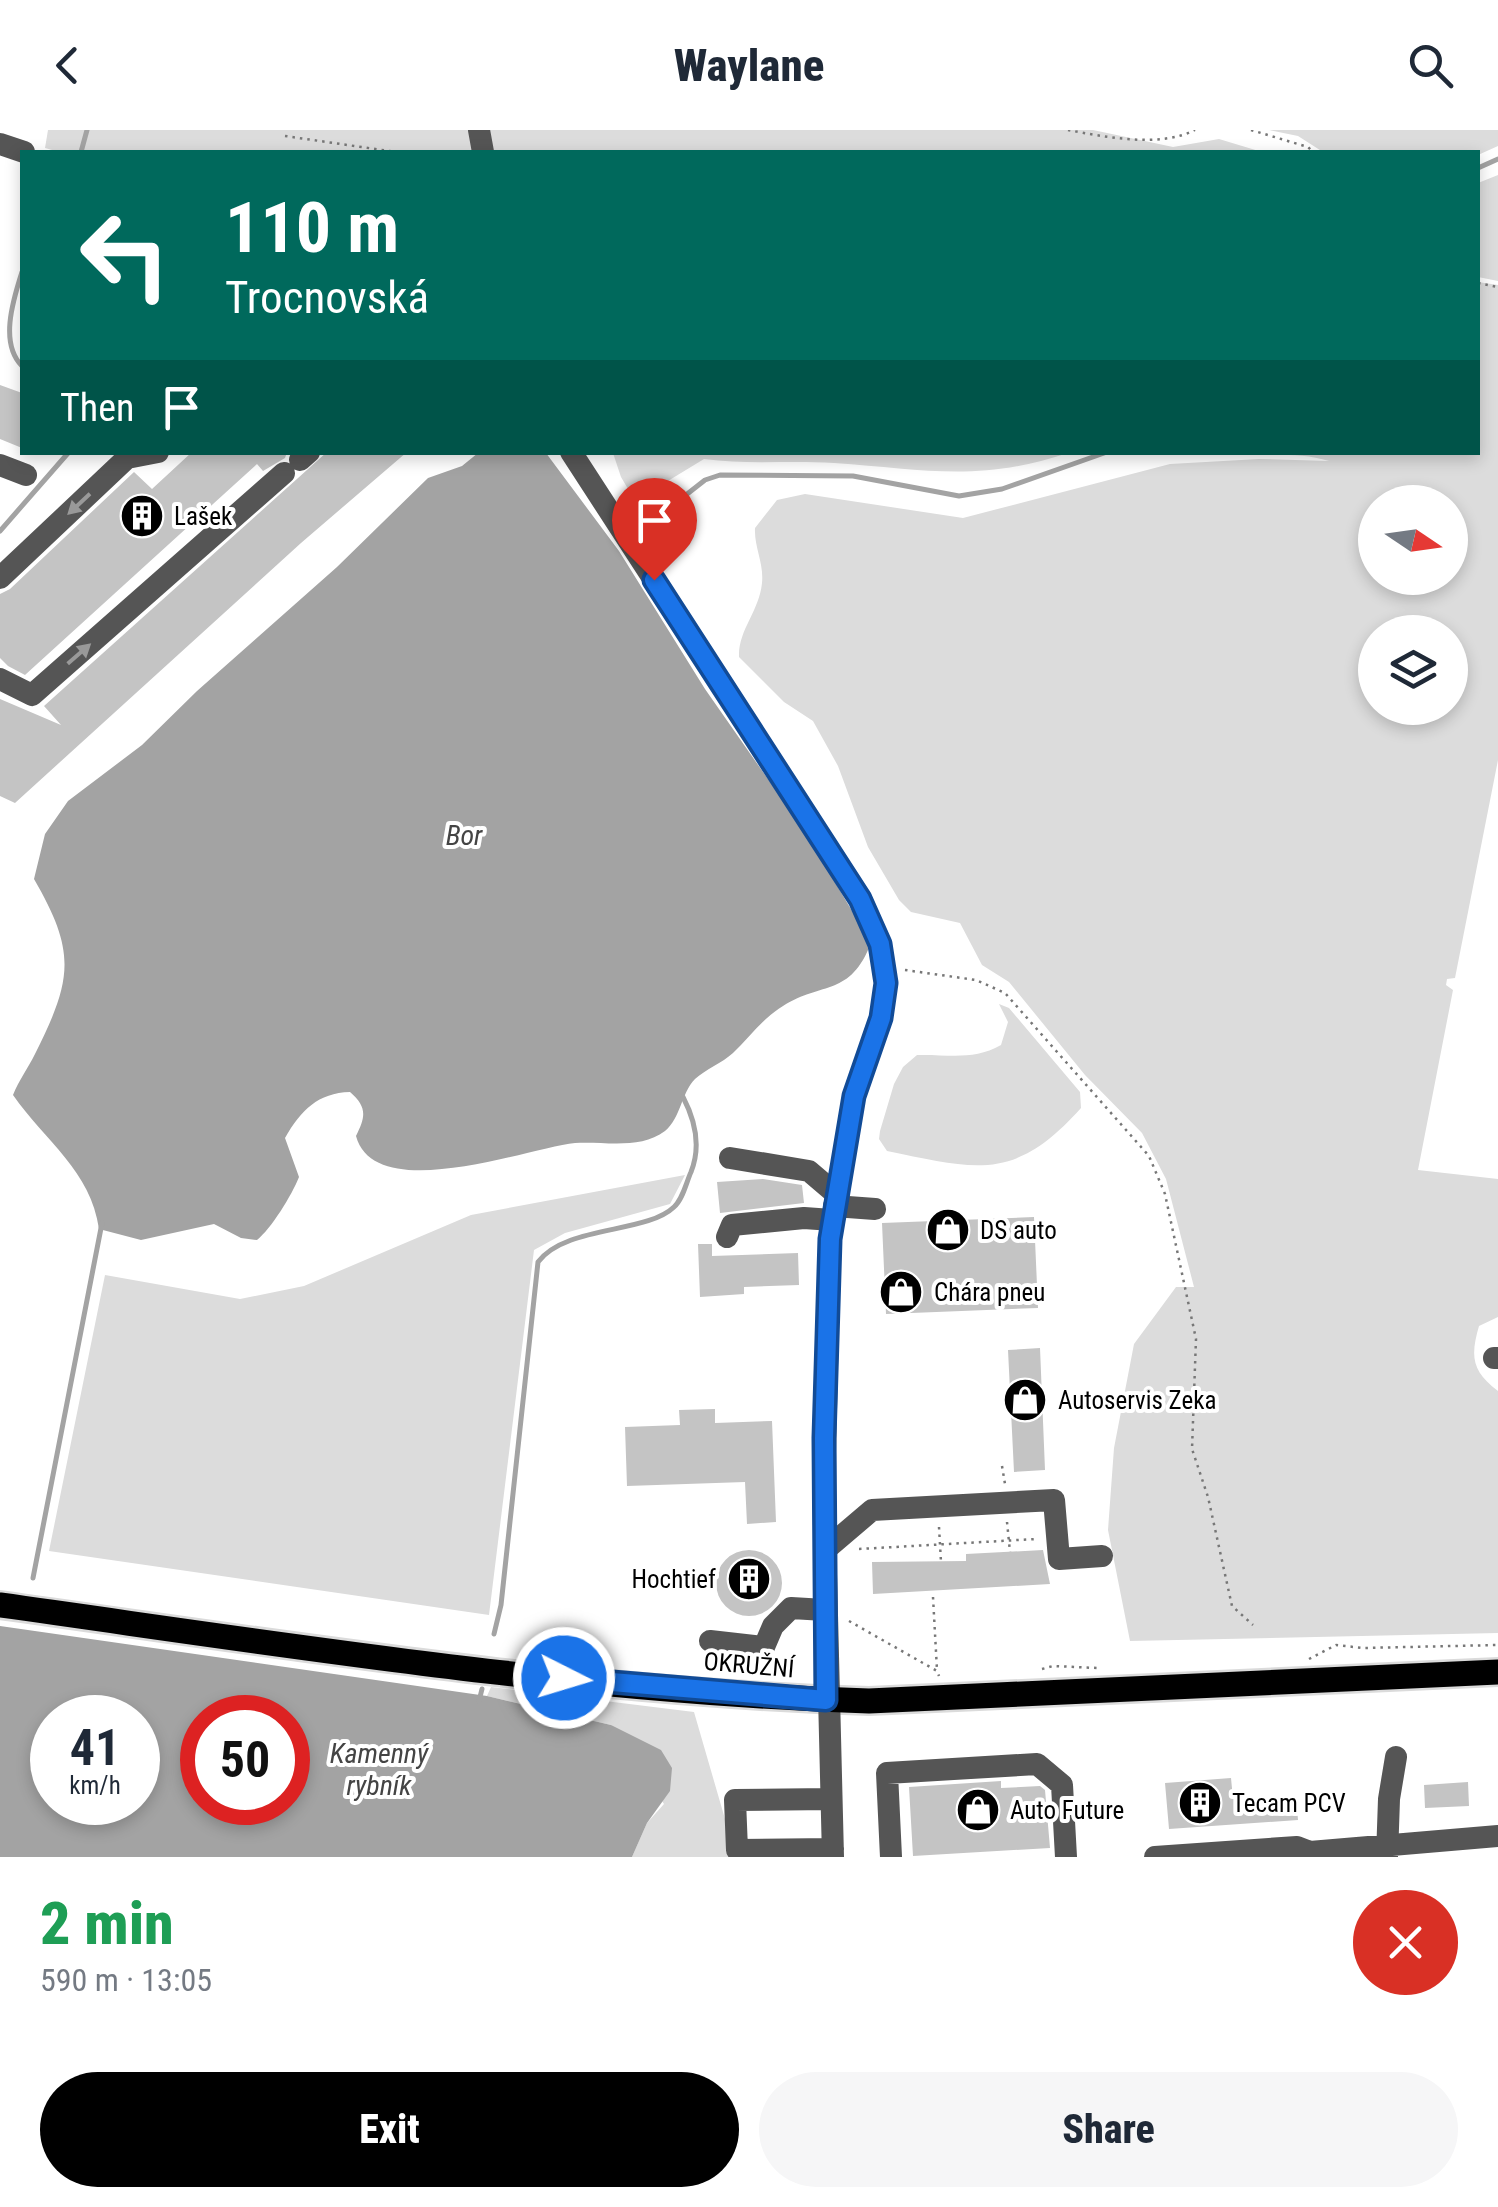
<!DOCTYPE html>
<html lang="en">
<head>
<meta charset="utf-8">
<style>
  body { margin:0; font-family:"Roboto Condensed",sans-serif; background:#f6f6f7; color:#1f2937; height:100vh; display:flex; flex-direction:column; font-size:38px; white-space:nowrap }
  * { box-sizing:border-box; margin:0 }
  p { font-size:32px; color:#747a83 }
  .icon { flex:none; width:55px; height:55px; fill:none; stroke:currentColor; stroke-width:2; stroke-linecap:round; stroke-linejoin:round }
  .map { position:relative; height:1727px; overflow:hidden }
  .sheet { display:flex; flex-direction:column; background:#fff; flex:1 }
  .sheet>* { flex:none }
  .guide { position:absolute; left:20px; top:20px; width:1460px; height:305px; border-radius:0px; box-shadow:0 5px 15px #0003; background:#00695c; color:#fff; overflow:hidden }
  .needle { width:65px; rotate:103deg }
  .tools { position:absolute; left:1358px; top:355px; display:grid; gap:20px }
  .tools a { display:grid; place-items:center; width:110px; height:110px; border-radius:50%; background:#fff; box-shadow:0 5px 15px #0003; font-size:50px }
  .speed { position:absolute; left:30px; top:1565px; display:flex; gap:20px; font-size:50px; font-weight:700; text-align:center }
  .speed>* { display:grid; place-content:center; width:130px; height:130px; border-radius:50%; background:#fff; box-shadow:0 5px 15px #0003; line-height:1 }
  .speed small { font-size:25px; font-weight:400 }
  .speed .limit { border:15px solid #d22; background:#fff; color:#111 }
  .pin { position:absolute; display:grid; place-items:center; width:85px; height:85px; color:#fff; margin:-102px -42px; border-radius:50% 50% 50% 0; rotate:-45deg; box-shadow:0 0 10px #0007 }
  .pin .icon { rotate:45deg }
  .me { position:absolute; width:110px; margin:-55px; rotate:95deg; stroke-linejoin:round; filter:drop-shadow(0 0 8px #0008) }
  .turn { display:flex; align-items:center; gap:35px; height:210px; padding:0 40px; font-size:45px }
  .turn .icon { width:130px; height:130px; stroke-width:2.5 }
  .turn b { display:block; font-size:70px; line-height:85px }
  .then { display:flex; align-items:center; height:95px; padding:0 40px; background:#0003; gap:20px; font-size:38px }
  .round { display:grid; place-items:center; flex:none; width:105px; height:105px; border-radius:52px; background:#f6f6f7 }
  .summary { display:flex; align-items:center; justify-content:space-between; height:170px; padding:0 40px }
  h1 { font-size:60px; font-weight:800; line-height:75px; color:#1e9e55 }
  .cta { display:flex; gap:20px; margin-top:auto; padding:20px 40px }
  .cta a { flex:1; height:115px; border-radius:60px; background:#000; color:#fff; font-size:40px; font-weight:800; line-height:115px; text-align:center }
  .cta a+a { background:#f6f6f7; color:#1f2937 }
  header { display:flex; justify-content:space-between; align-items:center; height:130px; padding:0 40px; background:#fff; font-size:45px; font-weight:800 }
  .map>svg:first-child { display:block }
  .green { fill:#dcdcdc; fill-rule:evenodd }
  .water { fill:#a3a3a3; fill-rule:evenodd }
  .lines { fill:none; stroke-linecap:round; stroke-linejoin:round }
  .stream { stroke:#a3a3a3; stroke-width:5 }
  .building { fill:#c4c4c4 }
  .major-casing { stroke:#dbdbdb; stroke-width:30 }
  .path { stroke:#777; stroke-width:2.5; stroke-dasharray:2.5 5; stroke-linecap:butt }
  .minor { stroke:#555; stroke-width:22 }
  .major { stroke:#000; stroke-width:25 }
  .oneway { fill:#999 }
  .route-casing { stroke:#114b97; stroke-width:25 }
  .route { stroke:#1a73e8; stroke-width:18 }
  .labels { text-anchor:middle; dominant-baseline:central; stroke-width:8; stroke-linejoin:round; paint-order:stroke }
  .poi-label { font-size:25px; fill:#000; stroke:#fff; text-anchor:start }
  .street-label { font-size:25px; fill:#000; stroke:#fff }
  .water-label { font-size:28px; font-style:italic; fill:#444; stroke:#fff }
</style>
</head>
<body>
<header><svg class="icon" aria-label="back" viewBox="0 0 24 24"><path d="M15 5l-7 7 7 7"/></svg>Waylane<svg class="icon" aria-label="search" viewBox="0 0 24 24"><circle cx="10" cy="10" r="6"/><path d="M15 15l6 6"/></svg></header>
<div class="map">
<svg width="1498" height="1727" viewBox="0 0 1498 1727">
  <rect width="100%" height="100%" fill="#fff"/>
  <path class="green" d="M48 0H469L473 22H59L45 18Z
    M489 0H1093L1173 17 1219 9 1262 22H493Z
    M1269 0H1498V16L1478 25 1323 22 1298 6Z
    M1498 45V151L1478 147V53Z
    M1478 152 1498 155V630L1455 848 1447 849 1446 855 1453 860 1418 1040 1498 1049V1187L1479 1196C1470 1227 1472 1241 1498 1261V1503L1130 1511 1108 1400 1114 1318 1134 1214 1176 1157H1194L1166 1049 1142 1003 1085 945 1009 852 982 835 960 793 911 782 899 770 868 717 838 636 813 591 784 572 739 527C738 500 759 482 762 453 764 433 754 417 755 398L777 370 805 364 963 388 1170 334 1259 329 1329 331C1293 320 1258 328 1221 323L1478 322ZM1450 372V448H1375V372ZM1375 502H1450V578H1375Z
    M613 323V322L1068 323C978 353 924 339 834 333 790 330 747 335 704 329L635 371 621 347Z
    M999 874 1009 878 1080 962 1081 978C1014 1053 976 1039 887 1021L879 1009 880 1001 894 954 903 937 917 925C947 924 973 931 1001 915L1008 892Z
    M685 1045 670 1074 565 1103 534 1120 489 1485 49 1421 105 1145 240 1169 304 1156 471 1085Z
    M491 1557 694 1582 736 1727H632L647 1693 664 1674 611 1595 487 1566Z"/>
  <path class="water" d="M478 323H546L619 421 705 559 807 705 871 813C850 867 823 851 783 876 763 888 750 907 733 923 722 933 706 939 695 949 681 963 681 988 665 1001 640 1020 604 1011 575 1013 528 1018 375 1076 356 1006 366 986 367 977 350 962 318 963 301 980 285 1008L299 1047C292 1065 271 1099 257 1110L241 1108 214 1094 141 1110 99 1099C91 1041 45 1011 13 965 19 950 28 938 35 924 72 850 77 823 34 749L45 704 68 671 142 615 197 561 337 437 428 348 462 336Z
    M0 1496 487 1566 611 1595 661 1620 672 1638 670 1661 647 1693 632 1727H0ZM52 1588H138V1672H52ZM202 1588H288V1672H202Z"/>
  <g class="lines">
    <path class="stream" d="M81 22 87 0
      M1478 38 1498 29
      M22 142C12 173 0 214 22 236
      M654 390 705 350 720 345 853 346 959 366 1002 359 1107 322
      M0 401 69 322
      M33 1448 102 1093
      M494 1504 501 1475 538 1132C566 1095 646 1104 674 1077 683 1069 686 1053 691 1042 701 1017 695 990 683 967
      M479 1571 482 1559"/>
  </g>
  <path class="building" d="M0 255 22 263V318L0 309Z
    M192 322H287L285 328 263 341 257 334 25 545 8 536 0 528V464L10 459 134 342 152 359Z
    M327 322H407L301 413 15 673 0 666V569L61 595 44 576Z
    M763 1049 802 1055 804 1073 720 1083 717 1052Z
    M1034 1087 1038 1178 886 1184 882 1093Z
    M698 1114H712V1126L798 1123 799 1155 744 1157V1164L700 1167Z
    M1040 1218 1045 1340 1014 1342 1008 1220Z
    M715 1279V1293L772 1291 776 1392 747 1394 745 1352 627 1356 625 1297 680 1295 679 1280Z
    M1043 1420 1050 1454 873 1464 872 1432 966 1431V1424Z
    M716 1453a33 33 0 1 1 66 0a33 33 0 1 1-66 0Z
    M1231 1648 1233 1669 1296 1665 1298 1690 1169 1699 1165 1653Z
    M1001 1651V1658L1040 1656 1045 1660 1050 1718 913 1726 909 1657Z
    M1468 1652 1469 1676 1425 1678 1424 1655Z"/>
  <g class="lines">
    <g class="major-casing">
      <path id="major" d="M0 1475C288 1515 578 1562 869 1571L1498 1542"/>
    </g>
    <path class="path" d="M1068 0C1105 7 1160 18 1195 0
      M1251 0 1308 17 1313 22
      M285 6 396 22
      M1478 153 1498 157
      M905 840 976 850 1005 863 1149 1026 1165 1064 1196 1209 1192 1319 1208 1367 1232 1476 1253 1495
      M1002 1336 1005 1354
      M1007 1392 1010 1422
      M939 1397 941 1432
      M859 1419 1036 1409
      M933 1467 937 1540
      M849 1491 937 1541 939 1546
      M1309 1529 1336 1515 1363 1518 1498 1515
      M1042 1539 1053 1536 1097 1538"/>
    <path class="minor" d="M479 0 483 22
      M0 14 24 22
      M571 322 861 769 880 814 886 853 881 888 854 965 830 1109 824 1364 833 1727
      M300 330 309 322
      M0 335 26 345
      M0 448 127 328 158 322
      M0 549 32 565 284 343
      M730 1028 809 1041 836 1064
      M834 1076 875 1079
      M727 1107 732 1095 804 1088 832 1090
      M1494 1228H1498
      M824 1421 872 1380 1054 1370 1059 1429 1102 1426
      M710 1511 764 1517 773 1496 791 1478 825 1480
      M831 1669 735 1670 737 1720 833 1719
      M891 1727 887 1643 1037 1634 1062 1655 1066 1727
      M1155 1727 1297 1717 1310 1722
      M1310 1727V1722L1498 1706
      M1387 1727 1389 1669 1396 1627"/>
    <use href="#major" class="major"/>
  </g>
  <defs><path id="oneway-solid" d="M-6-.8H1V-3.2L6.5 0L1 3.2V.8H-6Z" transform="scale(2.5)"/></defs>
  <g class="oneway">
    <use href="#oneway-solid" transform="translate(79 374) rotate(137)"/>
    <use href="#oneway-solid" transform="translate(79 524) rotate(-41)"/>
  </g>
  <g class="lines">
    <g class="route-casing">
      <path id="route" d="M564 1548 826 1570 824 1308 830 1109 854 966 881 888 886 853 880 814 860 769 654 450"/>
    </g>
    <use href="#route" class="route"/>
  </g>
  <defs>
    <g id="building-disc" transform="scale(2.25)"><circle r="9.5" fill="#000" stroke="#fff"/><path d="M-4-6H4V6H1V3H-1V6H-4ZM-2.5-4.3h1.7v1.8h-1.7ZM.8-4.3h1.7v1.8H.8ZM-2.5-1h1.7V.8h-1.7ZM.8-1h1.7V.8H.8Z" fill="#fff"/></g>
    <g id="shop-disc" transform="scale(2.25)"><circle r="9.5" fill="#000" stroke="#fff"/><path d="M-5-2.5h2.3a2.7 3.5 0 0 1 5.4 0H5L5.5 6h-11ZM-1.5-2.5h3a1.5 2.3 0 0 0-3 0Z" fill="#fff"/></g>
  </defs>
  <g fill-rule="evenodd">
    <use href="#building-disc" x="142" y="386"/>
    <use href="#shop-disc" x="948" y="1100"/>
    <use href="#shop-disc" x="901" y="1162"/>
    <use href="#shop-disc" x="1025" y="1270"/>
    <use href="#building-disc" x="749" y="1449"/>
    <use href="#building-disc" x="1200" y="1673"/>
    <use href="#shop-disc" x="978" y="1680"/>
  </g>
  <g class="labels">
    <g class="poi-label">
      <text x="174" y="386">Lašek</text>
      <text x="980" y="1100">DS auto</text>
      <text x="934" y="1162">Chára pneu</text>
      <text x="1058" y="1270">Autoservis Zeka</text>
      <text x="716" y="1449" text-anchor="end">Hochtief</text>
      <text x="1232" y="1673">Tecam PCV</text>
      <text x="1010" y="1680">Auto Future</text>
    </g>
    <g class="street-label">
      <text transform="translate(749 1535) rotate(5)">OKRUŽNÍ</text>
    </g>
    <g class="water-label">
      <text x="464" y="705">Bor</text>
      <text x="379" y="1623">Kamenný<tspan x="379" dy="32">rybník</tspan></text>
    </g>
  </g>
</svg>
<div class="tools">
<a><svg class="needle" viewBox="-14 -14 28 28"><path d="M0-13l5 13h-10z" fill="#e53935"/><path d="M0 13l5-13h-10z" fill="#747a83"/></svg></a>
<a><svg class="icon" aria-label="layers" viewBox="0 0 24 24"><path d="M12 4l9 5-9 5-9-5zM3 14l9 5 9-5"/></svg></a>
</div>
<div class="speed"><div>41<small>km/h</small></div><div class="limit">50</div></div>
<div class="pin" style="left:654px;top:450px;background:#d93025"><svg class="icon" aria-label="arrive" viewBox="0 0 24 24"><path d="M6 21V4h12l-3 4 3 4H6"/></svg></div>
<svg class="me" style="left:564px;top:1548px" viewBox="-20 -20 40 40"><circle r="17" fill="#1a73e8" stroke="#fff" stroke-width="3"/><path d="M0-11L8 9 0 5-8 9z" fill="#fff"/></svg>
<div class="guide">
<div class="turn"><svg class="icon" aria-label="left" viewBox="0 0 24 24"><path d="M17 20v-9H6M10 6l-5 5 5 5"/></svg><div><b>110 m</b>Trocnovská</div></div>
<div class="then">Then<svg class="icon" aria-label="arrive" viewBox="0 0 24 24"><path d="M6 21V4h12l-3 4 3 4H6"/></svg></div>
</div>
</div>
<section class="sheet">
<div class="summary"><div><h1>2 min</h1><p>590 m · 13:05</p></div><a class="round" style="background:#d93025;color:#fff"><svg class="icon" aria-label="close" viewBox="0 0 24 24"><path d="M6 6l12 12M18 6L6 18"/></svg></a></div>
<div class="cta"><a>Exit</a><a>Share</a></div>
</section>
</body>
</html>
